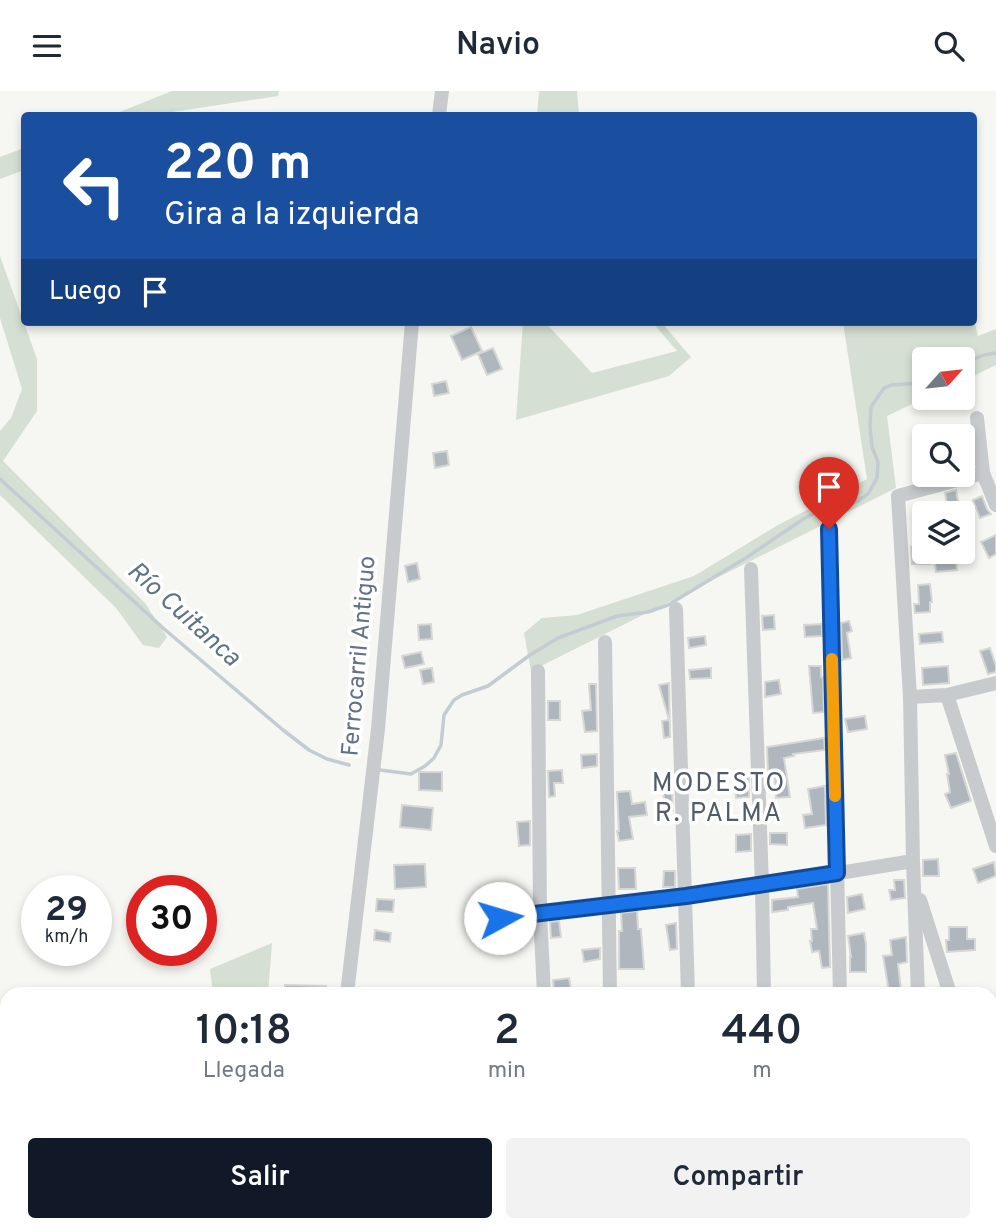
<!DOCTYPE html>
<html lang="es">
<head>
<meta charset="utf-8">
<style>
  body { margin:0; font-family:Overpass,sans-serif; background:#f2f2f3; color:#1f2937; height:100vh; display:flex; flex-direction:column; font-size:26px; white-space:nowrap }
  * { box-sizing:border-box; margin:0 }
  p { font-size:23px; color:#747a83 }
  .icon { flex:none; width:38px; height:38px; fill:none; stroke:currentColor; stroke-width:2; stroke-linecap:round; stroke-linejoin:round }
  .map { position:relative; flex:1; overflow:hidden }
  .drawer { position:absolute; left:0px; top:896px; width:998px; height:245px; display:flex; flex-direction:column; background:#fff; border-radius:21px 21px 0 0; box-shadow:0 4px 10px #0003 }
  .drawer>* { flex:none }
  .guide { position:absolute; left:21px; top:21px; width:956px; height:214px; border-radius:7px; box-shadow:0 4px 10px #0003; background:#1a4fa0; color:#fff; overflow:hidden }
  .needle { width:46px; rotate:63deg }
  .controls { position:absolute; left:912px; top:256px; display:grid; gap:14px }
  .controls a { display:grid; place-items:center; width:63px; height:63px; border-radius:7px; background:#fff; box-shadow:0 4px 10px #0003; font-size:35px }
  .speed { position:absolute; left:21px; top:784px; display:flex; gap:14px; font-size:35px; font-weight:700; text-align:center }
  .speed>* { display:grid; place-content:center; width:91px; height:91px; border-radius:50%; background:#fff; box-shadow:0 4px 10px #0003; line-height:1 }
  .speed small { font-size:18px; font-weight:400 }
  .speed .limit { border:10px solid #d22; background:#fff; color:#111 }
  .pin { position:absolute; display:grid; place-items:center; width:60px; height:60px; color:#fff; margin:-72px -30px; border-radius:50% 50% 50% 0; rotate:-45deg; box-shadow:0 0 7px #0007 }
  .pin .icon { rotate:45deg }
  .me { position:absolute; width:77px; margin:-38px; rotate:84deg; stroke-linejoin:round; filter:drop-shadow(0 0 5px #0008) }
  .turn { display:flex; align-items:center; gap:24px; height:147px; padding:0 28px; font-size:32px }
  .turn .icon { width:91px; height:91px; stroke-width:2.5 }
  .turn b { display:block; font-size:49px; line-height:60px }
  .then { display:flex; align-items:center; height:66px; padding:0 28px; background:#0003; gap:14px; font-size:26px }
  .eta { display:flex; justify-content:space-evenly; align-items:center; height:119px; text-align:center }
  .eta b { font-size:42px; font-weight:600; line-height:49px }
  .primary-button { display:flex; gap:14px; margin-top:auto; padding:14px 28px }
  .primary-button a { flex:1; height:80px; border-radius:7px; background:#111827; color:#fff; font-size:28px; font-weight:600; line-height:80px; text-align:center }
  .primary-button a+a { background:#f2f2f3; color:#1f2937 }
  header { display:flex; justify-content:space-between; align-items:center; height:91px; padding:0 28px; background:#fff; font-size:32px; font-weight:600 }
  .map>svg:first-child { display:block }
  .built { fill:#e6e8e6 }
  .green { fill:#d6dfd3 }
  .lines { fill:none; stroke-linecap:round; stroke-linejoin:round }
  .stream { stroke:#c3ccd2; stroke-width:3.5 }
  .building { fill:#b0b6bd; stroke:#d7d8d5; stroke-width:2 }
  .minor { stroke:#c8cbce; stroke-width:14 }
  .route-casing { stroke:#114b97; stroke-width:18 }
  .route { stroke:#1a73e8; stroke-width:12 }
  .slow { stroke:#f59e0b; stroke-width:12 }
  .labels { text-anchor:middle; dominant-baseline:central; stroke-width:7; stroke-linejoin:round; paint-order:stroke }
  .street-label { font-size:24px; fill:#637286; stroke:#fff }
  .water-label { font-size:26px; font-style:italic; fill:#5e7483; stroke:#fff }
  .neighbourhood-label { font-size:26px; letter-spacing:2px; fill:#515c6a; stroke:#fff }
</style>
</head>
<body>
<header><svg class="icon" aria-label="menu" viewBox="0 0 24 24"><path d="M4 6h16M4 12h16M4 18h16"/></svg>Navio<svg class="icon" aria-label="search" viewBox="0 0 24 24"><circle cx="10" cy="10" r="6"/><path d="M15 15l6 6"/></svg></header>
<div class="map">
<svg width="996" height="1141" viewBox="0 0 996 1141">
  <rect width="100%" height="100%" fill="#f6f6f2"/>
  <path class="built" d="M480 1134H588V1141H479Z"/>
  <path class="green" d="M172 0H279L278 5 166 22 159 24H112Z
    M539 0H577L579 24H537Z
    M24 57V79L0 88V66Z
    M0 165 37 268V320L3 370 145 512 167 546 159 557 143 554 116 517 0 404V340L11 327 22 298 0 227Z
    M973 225 978 245 996 238V274L963 290 962 268H924V306H927L887 325 896 397 531 580 524 542 542 527 577 524 694 485 778 434 867 388 843 231H973Z
    M523 231H545L592 282 677 260 652 231H661L691 266 669 285 516 329Z
    M272 852 268 903H213L210 878Z
    M593 1134H785L787 1141H592Z"/>
  <g class="lines">
    <path class="stream" d="M962 273 984 264 996 262
      M0 388 163 537 283 639 309 659 327 668 349 674
      M380 679 411 683 425 675 434 667 441 654 444 624 454 609 462 604 488 595 530 564 558 547 617 525 648 521 668 514 744 468 805 427 819 420 840 416 858 410 868 403 877 387 878 371 872 356 870 335 871 316 884 297 891 294 924 292"/>
  </g>
  <path class="building" d="M471 236 482 260 462 269 451 245Z
    M493 257 502 278 487 284 478 263Z
    M446 290 449 302 434 305 432 293Z
    M447 360 449 374 435 377 433 362Z
    M956 399 959 416 948 418 945 402Z
    M982 405 987 418 991 423 980 427 973 409Z
    M996 444V463L989 467 981 451Z
    M911 456H924V460H929L930 473H912Z
    M956 465 957 479 936 481 934 467Z
    M417 472 420 488 408 491 405 475Z
    M930 493 932 511H930V521L915 522 914 513H919L918 494Z
    M774 524 775 538 763 539 762 525Z
    M849 530 852 540 847 542 851 567 842 569 841 532Z
    M431 533 432 548 419 549 418 534Z
    M822 533V545L805 546 804 534Z
    M942 541 943 551 920 553 919 543Z
    M705 545 706 554 689 557 688 547Z
    M990 557 996 575V581L988 583 980 560Z
    M421 561 424 573 405 577 402 565Z
    M809 575H821V586H823L824 621 813 622Z
    M948 575 949 592 923 594 922 577Z
    M432 577 434 591 423 593 420 579Z
    M711 577V587L690 588 689 579Z
    M779 589 781 603 765 606V591Z
    M669 592 670 646 664 647 662 630 669 629 659 594Z
    M589 593H596L597 640 585 641 582 620 591 619Z
    M548 610H560V629H548Z
    M865 625 867 638 848 641 845 628Z
    M824 647 825 659 793 663 794 665 784 667 790 706 776 707 774 680 768 681 767 656Z
    M956 662 971 710 951 717 945 703 950 701 947 683H949L945 664Z
    M597 663V675L582 677 581 664Z
    M562 679 563 692H554L555 705 549 706 548 680Z
    M419 681H442V700L419 699Z
    M749 684V706L736 707 734 686Z
    M825 695 826 734 805 737 803 724 812 723 808 698Z
    M672 696 673 720 664 721 662 712H665L662 698Z
    M630 700 632 713 645 711 647 724 629 726 633 748 619 750 617 740H619L617 701Z
    M402 714 433 717 431 739 400 736Z
    M530 730V754L519 755 517 731Z
    M770 742H787V754L770 753Z
    M751 743V760L736 761V744Z
    M938 768 939 785H923V769Z
    M994 771 996 785 978 792 973 778Z
    M425 773 426 796 395 798 394 774Z
    M618 777H635L636 798H619Z
    M664 780H675V796H663Z
    M894 789H904L905 807 891 809 889 799H895Z
    M828 793 830 876 822 877 819 860 812 861 810 850H812L811 838H817L813 812 788 816V819L772 821V809L798 806 797 798Z
    M862 803 865 818 848 822 847 806Z
    M377 808 394 809 393 821 376 820Z
    M637 820 638 838H641L644 878H619V840H622L621 822Z
    M559 830 561 846 551 847 550 831Z
    M676 832 677 858 670 859 666 834Z
    M949 836H967V848H975V859L947 861 946 849H949Z
    M375 839 391 842 390 851 374 849Z
    M864 842 866 853V881H850V866H851L848 845Z
    M906 846 907 871 898 873 901 899 889 901 883 865 892 864 890 849Z
    M600 857V868L584 871 582 859Z
    M569 887 571 899 554 901 553 889Z
    M285 894 326 895V903H285Z"/>
  <g class="lines">
    <path class="minor" d="M439 24 442 0
      M977 327 983 382 996 414
      M829 438 840 903
      M751 478 762 795 764 903
      M676 518 688 903
      M605 551 610 903
      M538 580 540 823 544 903
      M947 604 996 755
      M910 606 947 604 996 592
      M920 809 950 903
      M500 827C638 812 776 793 913 770
      M347 903 378 638 412 231
      M918 903 913 770 910 606 898 405 983 382
      M990 919H996
      M990 1119 996 1117
      M880 1134 883 1141
      M985 1134 987 1141
      M78 1141 93 1134
      M322 1141 323 1134
      M415 1141 427 1134"/>
  </g>
  <g class="lines">
    <g class="route-casing">
      <path id="route" d="M500 827 686 805 837 782 829 438"/>
    </g>
    <use href="#route" class="route"/>
    <path class="slow" d="M832 568 835 705"/>
  </g>
  <g class="labels">
    <g class="street-label">
      <text transform="translate(360 565) rotate(-85)">Ferrocarril Antiguo</text>
    </g>
    <g class="water-label">
      <text transform="translate(183 524) rotate(42)">Río Cuitanca</text>
    </g>
    <g class="neighbourhood-label">
      <text x="719" y="693">MODESTO<tspan x="719" dy="30">R. PALMA</tspan></text>
    </g>
  </g>
</svg>
<div class="controls">
<a><svg class="needle" viewBox="-14 -14 28 28"><path d="M0-13l5 13h-10z" fill="#e53935"/><path d="M0 13l5-13h-10z" fill="#747a83"/></svg></a>
<a><svg class="icon" aria-label="search" viewBox="0 0 24 24"><circle cx="10" cy="10" r="6"/><path d="M15 15l6 6"/></svg></a>
<a><svg class="icon" aria-label="layers" viewBox="0 0 24 24"><path d="M12 4l9 5-9 5-9-5zM3 14l9 5 9-5"/></svg></a>
</div>
<div class="speed"><div>29<small>km/h</small></div><div class="limit">30</div></div>
<div class="pin" style="left:829px;top:438px;background:#d93025"><svg class="icon" aria-label="arrive" viewBox="0 0 24 24"><path d="M6 21V4h12l-3 4 3 4H6"/></svg></div>
<svg class="me" style="left:500px;top:827px" viewBox="-20 -20 40 40"><circle r="19" fill="#fff"/><path d="M0-13L10 11 0 6-10 11z" fill="#1a73e8"/></svg>
<div class="guide">
<div class="turn"><svg class="icon" aria-label="left" viewBox="0 0 24 24"><path d="M17 20v-9H6M10 6l-5 5 5 5"/></svg><div><b>220 m</b>Gira a la izquierda</div></div>
<div class="then">Luego<svg class="icon" aria-label="arrive" viewBox="0 0 24 24"><path d="M6 21V4h12l-3 4 3 4H6"/></svg></div>
</div>
<section class="drawer">
<div class="eta">
<div><b>10:18</b><p>Llegada</p></div>
<div><b>2</b><p>min</p></div>
<div><b>440</b><p>m</p></div>
</div>
<div class="primary-button"><a>Salir</a><a>Compartir</a></div>
</section>
</div>
</body>
</html>
